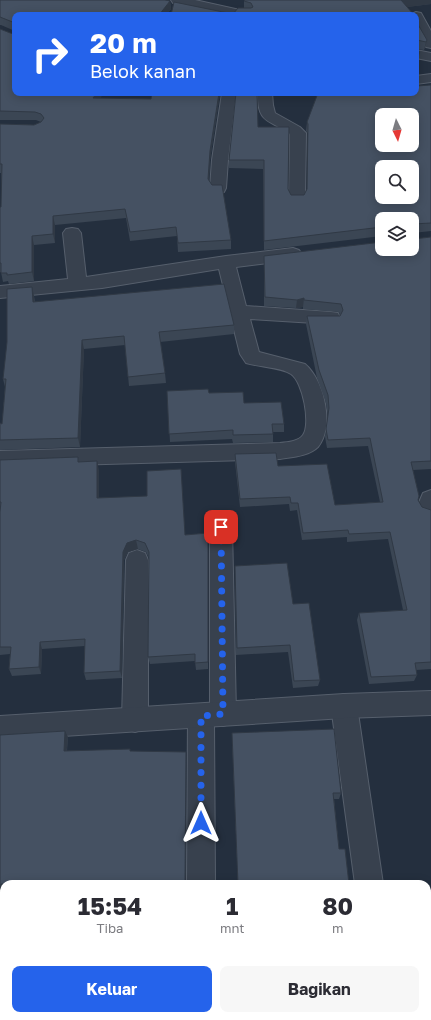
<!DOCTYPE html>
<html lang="id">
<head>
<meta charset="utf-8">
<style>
  body { margin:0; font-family:"Golos Text",sans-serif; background:#f7f7f7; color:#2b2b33; height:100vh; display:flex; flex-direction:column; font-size:15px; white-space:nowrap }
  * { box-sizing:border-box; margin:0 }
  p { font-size:13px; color:#7c7c81 }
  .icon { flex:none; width:22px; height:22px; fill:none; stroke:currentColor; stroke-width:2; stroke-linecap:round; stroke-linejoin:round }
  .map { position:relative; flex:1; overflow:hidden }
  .side { position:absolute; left:0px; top:880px; width:431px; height:140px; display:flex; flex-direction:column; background:#fff; border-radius:12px 12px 0 0; box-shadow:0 2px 10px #0003 }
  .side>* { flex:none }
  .banner { position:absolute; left:12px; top:12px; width:407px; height:84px; border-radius:8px; box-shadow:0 2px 10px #0003; background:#2563eb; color:#fff; overflow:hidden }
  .needle { width:26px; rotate:175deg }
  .buttons { position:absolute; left:375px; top:108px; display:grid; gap:8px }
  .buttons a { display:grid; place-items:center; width:44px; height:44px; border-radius:8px; background:#fff; box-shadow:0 2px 10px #0003; font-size:20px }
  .pin { position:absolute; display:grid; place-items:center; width:34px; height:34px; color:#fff; margin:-17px; border-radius:8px; box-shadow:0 2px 6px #0006 }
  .me { position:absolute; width:44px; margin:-22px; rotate:0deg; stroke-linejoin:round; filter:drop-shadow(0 0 3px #0008) }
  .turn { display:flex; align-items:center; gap:14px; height:84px; padding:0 12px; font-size:18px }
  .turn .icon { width:52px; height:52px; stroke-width:2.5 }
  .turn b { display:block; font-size:28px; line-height:34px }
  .eta { display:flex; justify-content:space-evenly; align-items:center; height:68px; text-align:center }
  .eta b { font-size:24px; font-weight:700; line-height:28px }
  .action { display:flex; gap:8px; margin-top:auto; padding:8px 12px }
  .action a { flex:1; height:46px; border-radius:8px; background:#2563eb; color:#fff; font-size:16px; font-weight:700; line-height:46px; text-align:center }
  .action a+a { background:#f7f7f7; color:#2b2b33 }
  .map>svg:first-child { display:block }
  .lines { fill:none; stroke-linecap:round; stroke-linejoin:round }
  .minor-casing { stroke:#565f6c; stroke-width:2 }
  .tertiary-casing { stroke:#565f6c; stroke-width:2 }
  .minor { fill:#38414e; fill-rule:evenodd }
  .tertiary { fill:#38414e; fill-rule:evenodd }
  .wall { fill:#3b4654 }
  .shaded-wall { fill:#303945 }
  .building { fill:#455162; stroke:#303945; fill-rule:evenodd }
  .route { stroke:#2563eb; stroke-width:7; stroke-dasharray:0 12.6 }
</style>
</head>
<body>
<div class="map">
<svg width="431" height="1020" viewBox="0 0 431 1020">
  <rect width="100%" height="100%" fill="#242f3e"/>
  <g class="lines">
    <g class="minor-casing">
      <path id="minor" d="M416 12 421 13 431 31V48L426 47 416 29V15H410Z
        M431 74V82L416 84V76Z
        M222 93H236L228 160 226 188 224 192 218 193 212 192 210 188 212 160Z
        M258 93H272L273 105 275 113 300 127 306 133 305 198 303 202 297 203 291 202 289 198 290 134C270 119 257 125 258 93Z
        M72 228 78 229 81 233 86 277 226 256 293 248 299 250 302 254 299 258 293 260 236 267 246 306 331 312 338 313 340 318 338 323 331 324 250 319 259 352 305 364C324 380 335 426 318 447 309 456 292 457 280 459L0 467V451L280 443C287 442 298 442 303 435 311 424 303 382 291 374 281 367 259 367 246 363L240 354 219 269 102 288 0 298V286L68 279 63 233 66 229Z
        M431 490V515L428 516 420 513 417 507 423 493Z
        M221 518 229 520 232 527 236 714 232 723 223 726 214 722 215 884H187L188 716 192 707 201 704 210 708V527L213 520Z
        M137 550 145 553 148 560V720L144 729 135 732 126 729 122 720 126 560 129 553Z
        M344 694 353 697 357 706 383 884H355L331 706 335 697Z
        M427 893H431V921H427Z
        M185 1016H215V1020H185Z"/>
    </g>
    <g class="tertiary-casing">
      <path id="tertiary" d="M171 0H195L249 12 251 15H226L173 3Z
        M416 50 431 53V61L416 58Z
        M431 691V715L344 718 0 740V716L344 694Z"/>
    </g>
    <use href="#minor" class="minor"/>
    <use href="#tertiary" class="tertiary"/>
  </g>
  <path class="wall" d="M0 0 170 1 171 9 166 15H15V93H104L100 98 151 99 152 93H220L210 160 209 180 231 240V249L178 252 177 236 130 241 126 218 55 225V243L34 245V281L9 284 8 281 3 282 1 272H0V207H1V173H0V124L34 125 41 122 36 120H0V29L13 34 15 33V31L1 25H0Z
    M431 0V4L407 7 233 14 244 8V1Z
    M416 21 427 40 425 48 424 50 416 49 418 60 416 63Z
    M431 85V231L413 233V239L431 237V469L413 470 418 500 422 507 431 510V669L416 670 417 675 414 681 369 684 357 620 359 613 403 610 388 539 347 542V537L302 540 297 510 290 511 289 504 240 507 235 462V454L278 466 335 505 380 502 368 446 327 448 325 437 328 416 326 403 317 378 306 324 307 316H340V315L339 312 303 309V307L296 308 264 306V256L412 249 382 219V236L264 250 263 169 229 168V160L258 127 288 189 291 195H304L307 191 308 133 306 131 307 122Z
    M34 296 35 302 234 325V334L160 342 165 373 166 383 129 386 125 345 84 349 80 447 0 450V423L2 424 5 387 3 379Z
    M167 391 209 393 244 403 284 424V432H273V442L233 443 232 439 170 442Z
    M78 457 79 462 99 470V498L185 535 208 533V669L196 670 195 661 150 664 148 657 149 558 146 552 138 549 128 552 124 560 122 678 86 680 84 673 85 646 42 649 41 674 12 676 9 669 10 654 0 655V460Z
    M235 566 293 604 320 680 318 686 293 688 288 652 236 655Z
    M232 733 341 793 339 799H334L339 849 349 884H238L232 739Z
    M0 735 68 737 67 751H131L186 758V881L198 884H4V895L0 932Z
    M427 923H431V989H427Z
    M328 1016H394V1020H328Z"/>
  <path class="shaded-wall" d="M401 0H431V4L400 8Z
    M170 1 171 9 166 15H159Z
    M427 40 425 48 424 50 426 42Z
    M420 52 418 60 416 63V57Z
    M97 93H104L94 106 93 98Z
    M219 93H220L210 160 208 188V179L210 151Z
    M53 216 55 225V243L53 234Z
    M32 236 34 245V281L32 272Z
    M32 287 34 296 35 311 33 302Z
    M304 298 303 307 296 308 297 300Z
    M82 340 84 349 80 447 78 438Z
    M97 461 99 470V507L97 498Z
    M136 540 138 549 128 552 124 560 122 678 120 671 123 552 127 543Z
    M40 642 42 649 41 674 39 667Z
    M65 731 68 737 66 758 64 751Z
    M186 752V884L185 880Z
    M1 884 4 888V895L0 932V893Z"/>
  <path class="building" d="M0 0H165L170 1 159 15H15V93H97L93 98 151 99 152 93H219L210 151 208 179 212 185H222L231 240 178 243 176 227 130 232 125 209 53 216V234L32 236V272L7 275V273H1V263H0V207H1L2 164H0V124L34 125 41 122 44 118 41 114 35 112 0 111V29L13 34 15 33V23L0 17Z
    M245 0H401L414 15H171L174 2 233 14 238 8H251L253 7 251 3 244 1Z
    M416 18V21L427 40 426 42 417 40 416 50 420 52 416 57Z
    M431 85V223L413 224V239L431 237V461L411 462 419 496 418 500 422 507 431 510V662L415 663 417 675 371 677 359 613 407 610 390 532 349 534 348 530 303 533 298 503H291L290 497 240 499 235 454 276 453 278 466 327 464 335 505 383 502 370 438 328 440 326 429 329 408 328 395 319 370 307 316H340L343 310 341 304 304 300V298L297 300 265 297 264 256 382 242V249H412V219H382V227L264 241V160H229L236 93H257L258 127H289L288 189 291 195H304L307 189 308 124 307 122 318 93H416V86ZM382 115H412V145H382ZM382 167H412V197H382Z
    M224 284 234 325 159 332 165 373 128 377 124 336 82 340 78 438 0 440V423L2 424 6 379H3L7 342V289L32 287 33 302Z
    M208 389 209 393 243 392 244 403 281 402 284 424H272L273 434 233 435V430L169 434 167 391Z
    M78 457V462L97 461V498L147 496V471L181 469 185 535 208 533V662L195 663V654L148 657 149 552 145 543 136 540 127 543 123 552 120 671 84 673 85 639 40 642 39 667 9 669 11 647H0V512L1 502H0V460Z
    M287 563 293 604 309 603 320 680 294 681 290 645 237 648 235 566Z
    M334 729 341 793H333L339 849H345L349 884H238L232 733Z
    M65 731 64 751 130 749V751L186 752 185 880 186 881H197V884H50V882L4 884H1L0 893V735Z
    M427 923H431V987H427Z
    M0 1002H4V1016H140V1020H0Z
    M330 1016H394V1020H330Z"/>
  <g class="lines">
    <path class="route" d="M201 823V716L223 714 221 527"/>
  </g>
</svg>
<div class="buttons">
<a><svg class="needle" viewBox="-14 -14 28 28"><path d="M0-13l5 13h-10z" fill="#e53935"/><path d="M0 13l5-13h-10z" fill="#7c7c81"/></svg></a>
<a><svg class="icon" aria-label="search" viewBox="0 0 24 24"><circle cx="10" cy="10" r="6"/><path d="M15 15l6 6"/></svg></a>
<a><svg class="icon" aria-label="layers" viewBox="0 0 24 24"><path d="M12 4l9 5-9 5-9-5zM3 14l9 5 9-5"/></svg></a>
</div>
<div class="pin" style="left:221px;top:527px;background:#d93025"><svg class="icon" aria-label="arrive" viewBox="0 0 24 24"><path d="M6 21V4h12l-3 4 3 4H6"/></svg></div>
<svg class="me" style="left:201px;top:823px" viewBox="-20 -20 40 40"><path d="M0-17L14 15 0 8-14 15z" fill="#2563eb" stroke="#fff" stroke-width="4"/></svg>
<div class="banner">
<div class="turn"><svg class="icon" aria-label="right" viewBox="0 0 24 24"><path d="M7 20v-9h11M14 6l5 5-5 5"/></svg><div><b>20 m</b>Belok kanan</div></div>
</div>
<section class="side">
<div class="eta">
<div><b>15:54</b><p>Tiba</p></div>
<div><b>1</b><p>mnt</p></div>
<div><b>80</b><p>m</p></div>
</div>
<div class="action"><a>Keluar</a><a>Bagikan</a></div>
</section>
</div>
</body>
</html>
